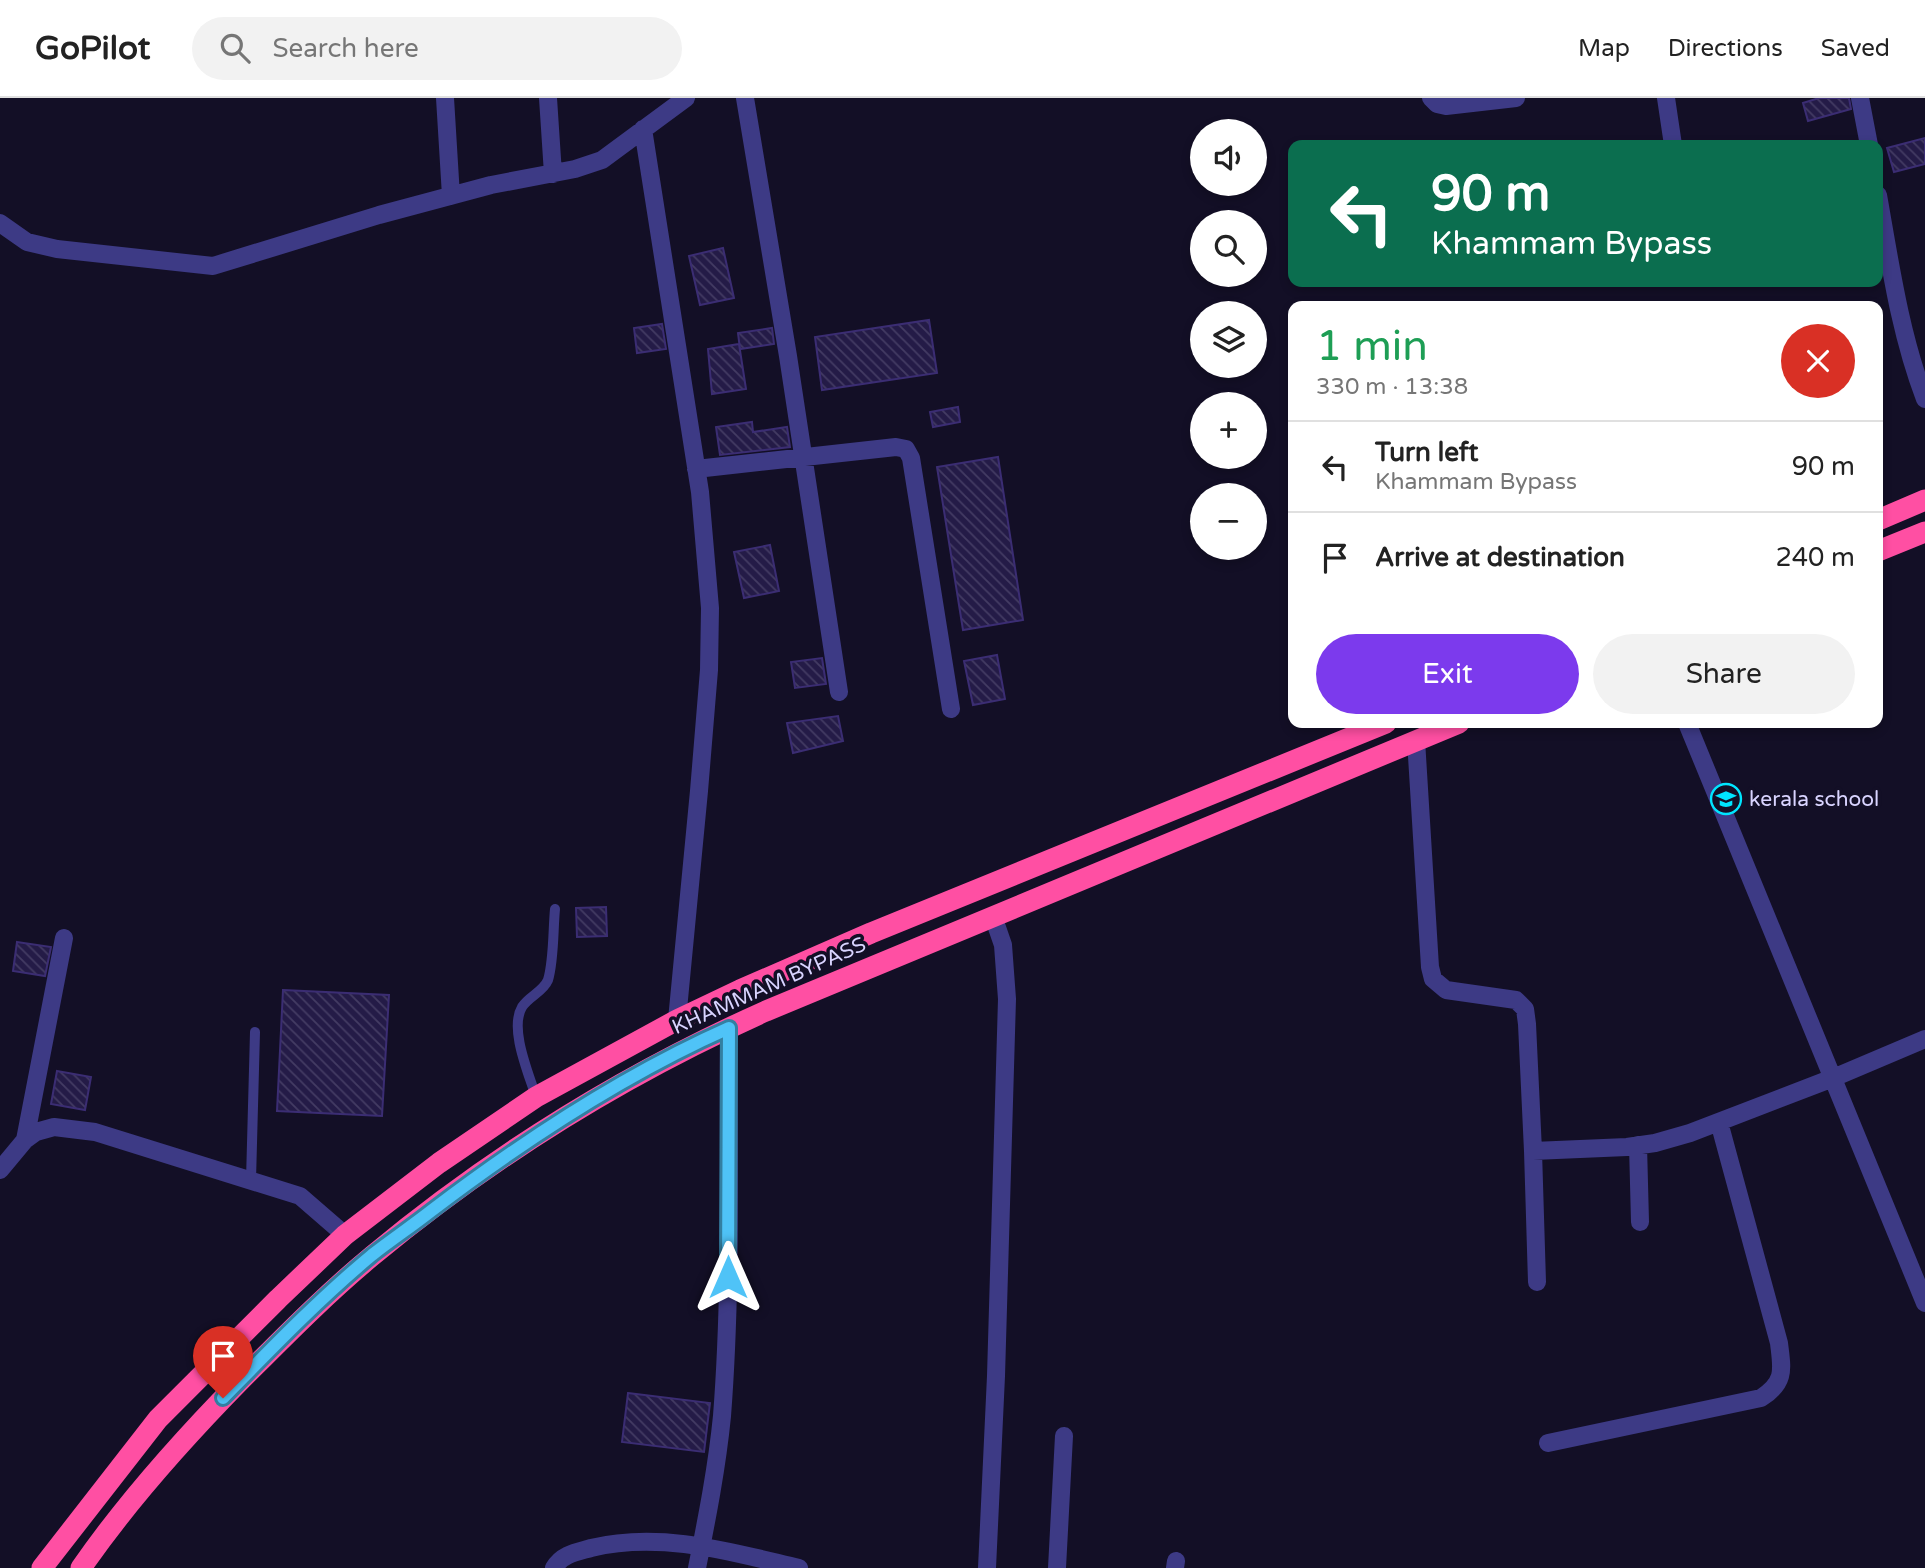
<!DOCTYPE html>
<html lang="en">
<head>
<meta charset="utf-8">
<style>
  body { margin:0; font-family:"Varela Round",sans-serif; background:#f2f2f2; color:#222; height:100vh; display:flex; flex-direction:column; font-size:26px; white-space:nowrap }
  * { box-sizing:border-box; margin:0 }
  p { font-size:23px; color:#767676 }
  .icon { flex:none; width:38px; height:38px; fill:none; stroke:currentColor; stroke-width:2; stroke-linecap:round; stroke-linejoin:round }
  .map { position:relative; flex:1; overflow:hidden }
  .side { position:absolute; left:1288px; top:203px; width:595px; height:427px; display:flex; flex-direction:column; background:#fff; border-radius:14px; box-shadow:0 4px 10px #0003 }
  .side>* { flex:none }
  .guide { position:absolute; left:1288px; top:42px; width:595px; height:147px; border-radius:14px; box-shadow:0 4px 10px #0003; background:#0b6e4f; color:#fff; overflow:hidden }
  .fabs { position:absolute; left:1190px; top:21px; display:grid; gap:14px }
  .fabs a { display:grid; place-items:center; width:77px; height:77px; border-radius:50%; background:#fff; box-shadow:0 4px 10px #0003; font-size:35px }
  .pin { position:absolute; display:grid; place-items:center; width:60px; height:60px; color:#fff; margin:-72px -30px; border-radius:50% 50% 50% 0; rotate:-45deg; box-shadow:0 0 7px #0007 }
  .pin .icon { rotate:45deg }
  .me { position:absolute; width:77px; margin:-38px; rotate:0deg; stroke-linejoin:round; filter:drop-shadow(0 0 5px #0008) }
  .turn { display:flex; align-items:center; gap:24px; height:147px; padding:0 28px; font-size:32px }
  .turn .icon { width:91px; height:91px; stroke-width:2.5 }
  .turn b { display:block; font-size:49px; line-height:60px }
  .round { display:grid; place-items:center; flex:none; width:74px; height:74px; border-radius:37px; background:#f2f2f2 }
  .summary { display:flex; align-items:center; justify-content:space-between; height:119px; padding:0 28px }
  h1 { font-size:42px; font-weight:600; line-height:52px; color:#1e9e55 }
  .action { display:flex; gap:14px; margin-top:auto; padding:14px 28px }
  .action a { flex:1; height:80px; border-radius:42px; background:#7c3aed; color:#fff; font-size:28px; font-weight:600; line-height:80px; text-align:center }
  .action a+a { background:#f2f2f2; color:#222 }
  ul { padding:0; list-style:none }
  li { display:flex; align-items:center; gap:21px; height:91px; padding:0 28px; border-top:2px solid #e0e0e0 }
  li div { flex:1 }
  li b { display:block; font-size:26px }
  li em { font-style:normal }
  header { display:flex; align-items:center; gap:42px; box-sizing:border-box; height:98px; padding:0 35px; background:#fff; border-bottom:2px solid #e0e0e0 }
  header strong { font-size:33px }
  nav { display:flex; gap:38px; margin-inline-start:auto; font-size:24px }
  .search { width:490px; height:63px; background:#f2f2f2; display:flex; align-items:center; gap:18px; box-sizing:border-box; padding:0 24px; border-radius:38px; color:#767676; font-size:26px }
  .map>svg:first-child { display:block }
  .building { fill:url(#building-back-hatch); stroke:#3b2d73; stroke-width:2 }
  .lines { fill:none; stroke-linecap:round; stroke-linejoin:round }
  .lane { stroke:#3d3a85; stroke-width:10 }
  .street { stroke:#3d3a85; stroke-width:18 }
  .highway { stroke:#ff4fa3; stroke-width:21 }
  .route-casing { stroke:#337fa1; stroke-width:18 }
  .route { stroke:#4fc3f7; stroke-width:12 }
  .labels { text-anchor:middle; dominant-baseline:central; stroke-width:7; stroke-linejoin:round; paint-order:stroke }
  .poi-label { font-size:21px; fill:#d9d4ff; stroke:#130f26; text-anchor:start }
  .street-label { font-size:21px; fill:#d9d4ff; stroke:#130f26 }
</style>
</head>
<body>
<header>
<strong>GoPilot</strong>
<div class="search"><svg class="icon" aria-label="search" viewBox="0 0 24 24"><circle cx="10" cy="10" r="6"/><path d="M15 15l6 6"/></svg>Search here</div>
<nav><a>Map</a><a>Directions</a><a>Saved</a></nav>
</header>
<div class="map">
<svg width="1925" height="1470" viewBox="0 0 1925 1470">
  <defs>
    <pattern id="building-back-hatch" width="6" height="6" patternUnits="userSpaceOnUse" patternTransform="scale(1.75)"><rect width="6" height="6" fill="#241b47"/><path d="M-1 5l2 2M0 0l6 6M5-1l2 2" fill="none" stroke="#433b63"/></pattern>
  </defs>
  <rect width="100%" height="100%" fill="#130f26"/>
  <path class="building" d="M1819 0H1849L1851 11 1808 23 1803 5Z
    M1925 40V66L1894 74 1887 50Z
    M723 150 734 200 700 207 689 158Z
    M929 222 937 275 822 292 815 239Z
    M662 226 666 251 637 255 634 230Z
    M772 230 774 246 740 251 738 235Z
    M739 246 746 291 712 296 708 251Z
    M958 309 960 324 933 329 930 314Z
    M752 324 753 334 787 329 790 349 720 357 716 329Z
    M998 359 1023 522 963 532 937 369Z
    M770 447 779 493 744 500 734 454Z
    M997 557 1005 601 973 607 964 563Z
    M822 560 826 586 795 590 791 564Z
    M838 618 843 643 793 655 787 625Z
    M606 809 607 838 577 839 576 810Z
    M17 844 51 849 45 878 13 873Z
    M283 892 389 897 382 1018 277 1013Z
    M57 973 91 979 85 1012 51 1006Z
    M628 1295 710 1305 704 1354 622 1344Z"/>
  <g class="lines">
    <path class="lane" d="M536 999C529 976 509 931 522 909 529 898 543 894 548 882 554 862 553 831 555 811
      M251 1082 255 934"/>
    <path class="street" d="M445 0 451 98
      M548 0 553 76
      M745 0 788 258 839 594
      M1431 0 1437 6 1446 8 1516 0
      M1666 0 1673 47
      M1860 0 1869 47
      M643 31 700 394 710 510 709 572 699 693 677 922
      M1878 97C1890 165 1900 236 1925 301
      M0 125 27 144 57 151 213 168 379 117 491 87 575 71 602 62 686 0
      M696 371 896 349 906 351 911 360 951 611
      M1687 625 1925 1205
      M1416 642 1430 869 1433 881 1446 892 1516 902 1525 911 1527 926 1533 1053 1627 1049 1655 1045 1690 1035 1833 980 1925 941
      M25 1042 64 840
      M1638 1047 1640 1124
      M1533 1053 1537 1184
      M0 1072 25 1042 36 1034 54 1029 95 1034 300 1098 345 1137
      M1548 1345 1761 1300C1786 1284 1782 1271 1779 1245L1719 1024
      M554 1470C562 1456 577 1454 591 1450 661 1433 731 1454 799 1470
      M697 1470C707 1420 717 1369 722 1318 732 1189 728 1059 729 930
      M987 1470 996 1278 1007 901 1003 847 993 818
      M1057 1470 1064 1338
      M1175 1470 1176 1463"/>
    <path class="highway" d="M1878 422 1925 402
      M1878 453 1925 434
      M42 1470 158 1321 278 1201 345 1137 439 1065 536 999 677 922 740 892 871 835 1386 625
      M81 1470C128 1402 184 1340 242 1281 284 1239 326 1196 372 1158 491 1059 625 976 766 913L1459 625"/>
  </g>
  <g class="lines">
    <g class="route-casing">
      <path id="route" d="M223 1300C271 1251 319 1201 372 1157 391 1142 412 1128 431 1113 523 1043 623 977 729 930L728 1179"/>
    </g>
    <use href="#route" class="route"/>
  </g>
  <defs>
    <g id="school-ring" transform="scale(1.575)"><circle r="9.5" fill="#130f26" stroke="#00e5ff" stroke-width="1.5"/><path d="M0-5L7-2L0 1L-7-2ZM-4 1L0 2.5L4 1V4Q0 6-4 4Z" fill="#00e5ff"/></g>
  </defs>
  <g fill-rule="evenodd">
    <use href="#school-ring" x="1726" y="701"/>
  </g>
  <g class="labels">
    <g class="poi-label">
      <text x="1749" y="701">kerala school</text>
    </g>
    <g class="street-label">
      <text transform="translate(769 888) rotate(-24)">KHAMMAM BYPASS</text>
    </g>
  </g>
</svg>
<div class="fabs">
<a><svg class="icon" aria-label="sound" viewBox="0 0 24 24"><path d="M4 9h4l5-4v14l-5-4H4zM17 9q2 3 0 6"/></svg></a>
<a><svg class="icon" aria-label="search" viewBox="0 0 24 24"><circle cx="10" cy="10" r="6"/><path d="M15 15l6 6"/></svg></a>
<a><svg class="icon" aria-label="layers" viewBox="0 0 24 24"><path d="M12 4l9 5-9 5-9-5zM3 14l9 5 9-5"/></svg></a>
<a>+</a>
<a>−</a>
</div>
<div class="pin" style="left:223px;top:1300px;background:#d93025"><svg class="icon" aria-label="arrive" viewBox="0 0 24 24"><path d="M6 21V4h12l-3 4 3 4H6"/></svg></div>
<svg class="me" style="left:728px;top:1179px" viewBox="-20 -20 40 40"><path d="M0-17L14 15 0 8-14 15z" fill="#4fc3f7" stroke="#fff" stroke-width="4"/></svg>
<div class="guide">
<div class="turn"><svg class="icon" aria-label="left" viewBox="0 0 24 24"><path d="M17 20v-9H6M10 6l-5 5 5 5"/></svg><div><b>90 m</b>Khammam Bypass</div></div>
</div>
<section class="side">
<div class="summary"><div><h1>1 min</h1><p>330 m · 13:38</p></div><a class="round" style="background:#d93025;color:#fff"><svg class="icon" aria-label="close" viewBox="0 0 24 24"><path d="M6 6l12 12M18 6L6 18"/></svg></a></div>
<ul>
<li><svg class="icon" aria-label="left" viewBox="0 0 24 24"><path d="M17 20v-9H6M10 6l-5 5 5 5"/></svg><div><b>Turn left</b><p>Khammam Bypass</p></div><em>90 m</em></li>
<li><svg class="icon" aria-label="arrive" viewBox="0 0 24 24"><path d="M6 21V4h12l-3 4 3 4H6"/></svg><div><b>Arrive at destination</b></div><em>240 m</em></li>
</ul>
<div class="action"><a>Exit</a><a>Share</a></div>
</section>
</div>
</body>
</html>
